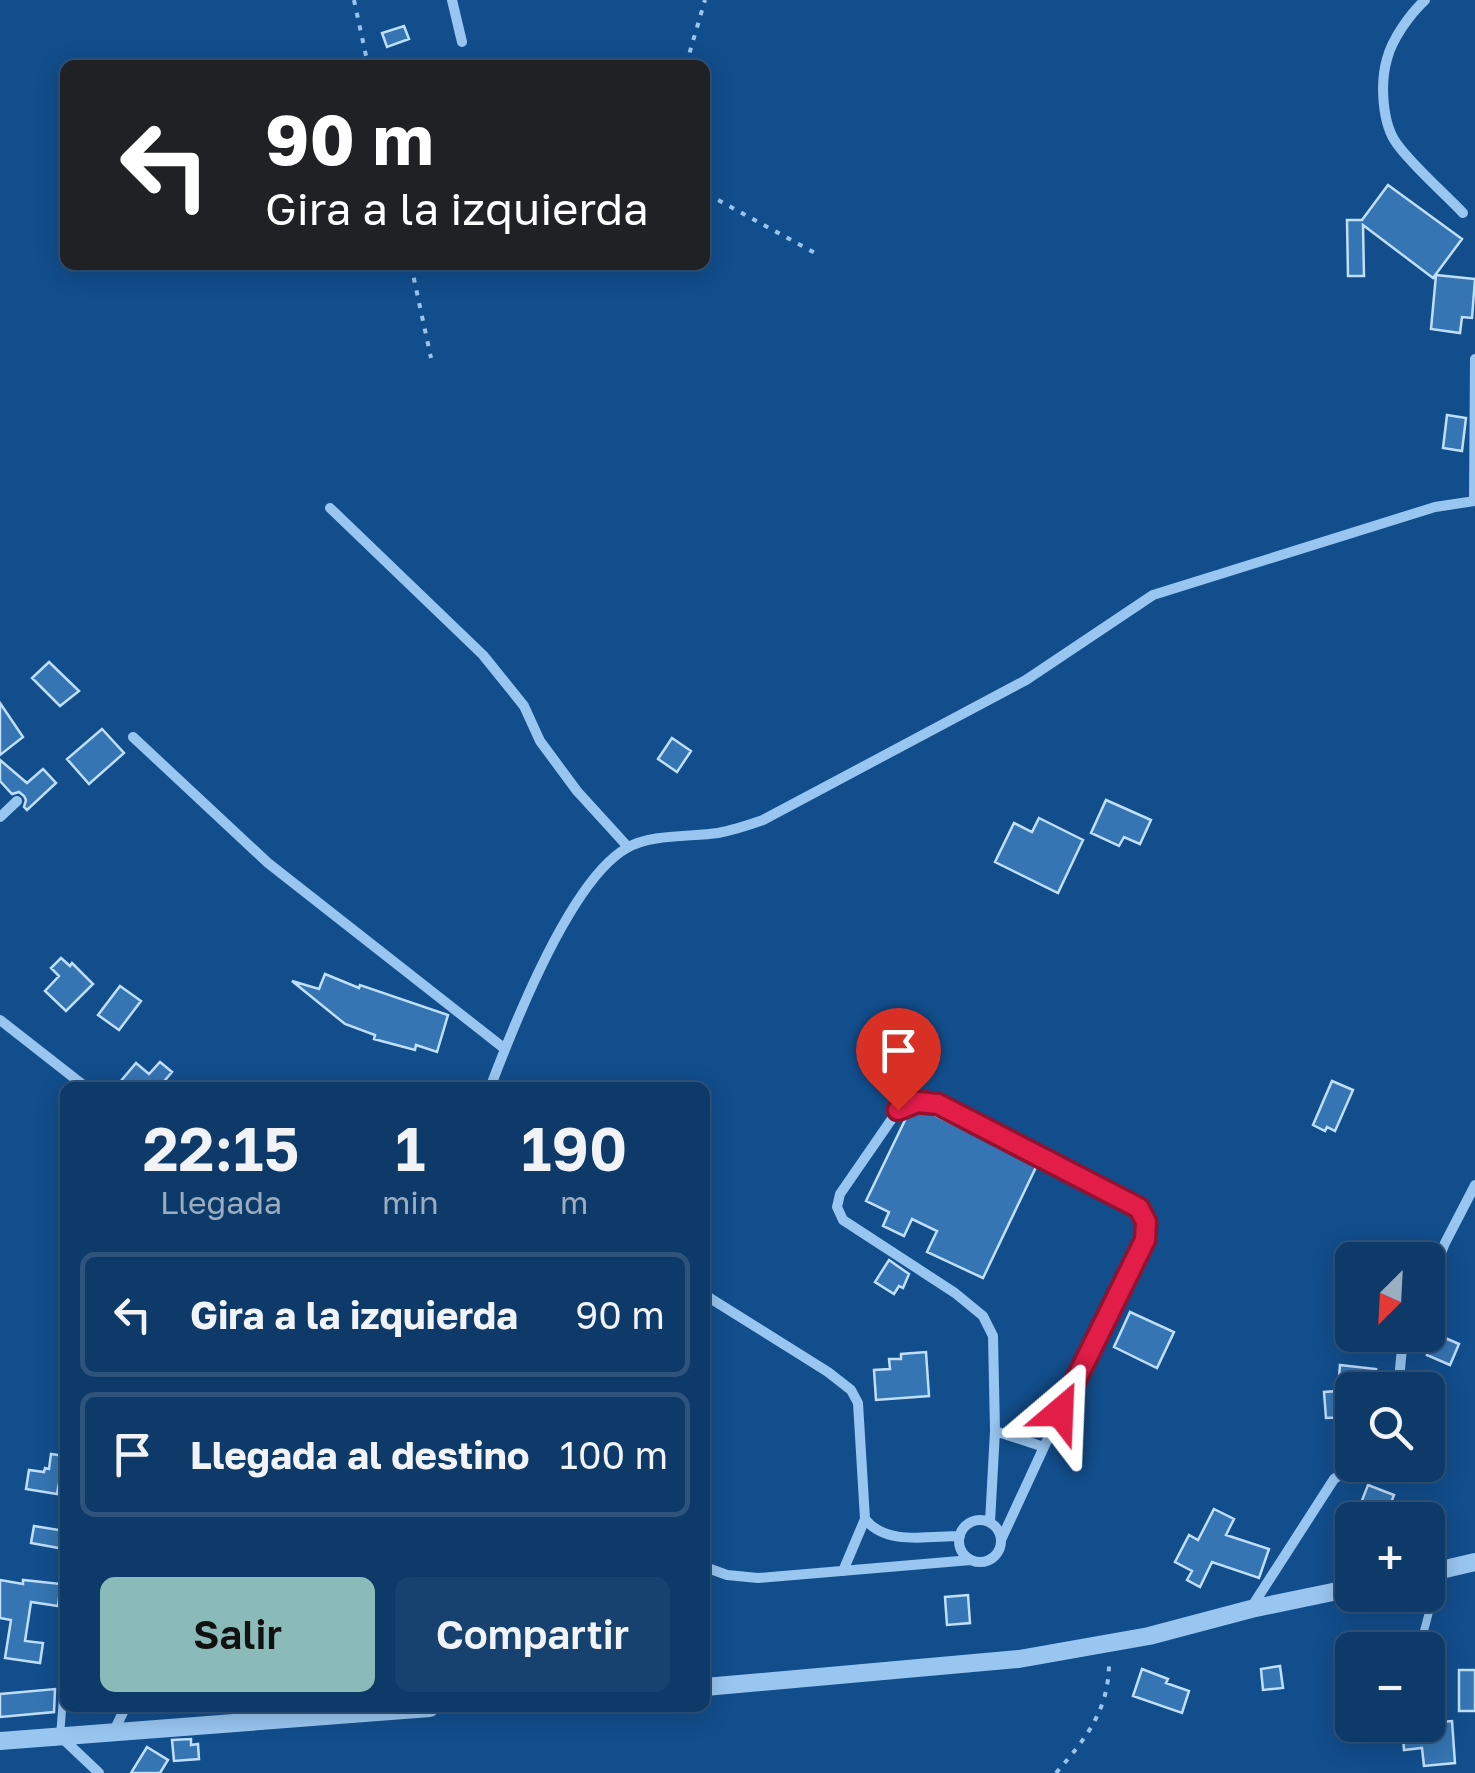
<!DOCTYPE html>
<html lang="es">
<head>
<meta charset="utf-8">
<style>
  body { margin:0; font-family:"Golos Text",sans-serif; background:#17416f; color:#f1f3f6; height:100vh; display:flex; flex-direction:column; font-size:38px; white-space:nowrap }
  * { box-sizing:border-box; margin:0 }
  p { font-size:32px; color:#9badc0 }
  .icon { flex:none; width:55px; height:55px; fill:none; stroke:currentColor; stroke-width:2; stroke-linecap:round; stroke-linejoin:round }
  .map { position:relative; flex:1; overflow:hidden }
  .drawer { position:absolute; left:60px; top:1082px; width:650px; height:630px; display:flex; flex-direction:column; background:#0e3a69; border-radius:15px; box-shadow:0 5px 25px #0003,0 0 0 2px #2e547d }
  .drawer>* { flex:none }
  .guide { position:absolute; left:60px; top:60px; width:650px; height:210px; border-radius:15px; box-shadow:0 5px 25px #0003,0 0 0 2px #2e547d; background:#202124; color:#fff; overflow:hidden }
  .needle { width:65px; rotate:204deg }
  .controls { position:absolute; left:1335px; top:1242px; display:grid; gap:20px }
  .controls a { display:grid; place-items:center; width:110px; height:110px; border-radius:15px; background:#0e3a69; box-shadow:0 5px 25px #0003,0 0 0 2px #2e547d; font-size:50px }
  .pin { position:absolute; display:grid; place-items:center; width:85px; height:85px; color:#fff; margin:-102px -42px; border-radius:50% 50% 50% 0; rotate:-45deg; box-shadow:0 0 10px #0007 }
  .pin .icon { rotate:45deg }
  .me { position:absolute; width:110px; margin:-55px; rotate:26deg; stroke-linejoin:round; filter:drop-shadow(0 0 8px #0008) }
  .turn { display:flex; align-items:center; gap:35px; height:210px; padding:0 40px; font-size:45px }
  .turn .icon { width:130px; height:130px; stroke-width:2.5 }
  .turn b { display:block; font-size:70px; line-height:85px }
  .eta { display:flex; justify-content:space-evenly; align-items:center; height:170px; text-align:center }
  .eta b { font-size:60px; font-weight:600; line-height:70px }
  .button { display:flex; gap:20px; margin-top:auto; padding:20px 40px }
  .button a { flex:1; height:115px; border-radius:15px; background:#8bbbb9; color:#111; font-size:40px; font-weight:600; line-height:115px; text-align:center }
  .button a+a { background:#17416f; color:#f1f3f6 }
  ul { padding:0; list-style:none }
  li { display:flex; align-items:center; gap:30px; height:125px; margin:0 20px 15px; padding:0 20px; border:5px solid #2e547d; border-radius:15px }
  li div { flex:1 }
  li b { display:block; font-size:38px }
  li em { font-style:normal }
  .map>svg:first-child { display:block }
  .building { fill:#3575b3; stroke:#c0dffc; stroke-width:2.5 }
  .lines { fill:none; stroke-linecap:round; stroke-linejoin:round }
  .path { stroke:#99c6f1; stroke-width:4; stroke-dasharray:5 8; stroke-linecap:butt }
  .service { stroke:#99c6f1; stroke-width:8 }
  .minor { stroke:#99c6f1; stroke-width:10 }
  .tertiary { stroke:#99c6f1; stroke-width:18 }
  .route-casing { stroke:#92132f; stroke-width:25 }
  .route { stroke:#e11d48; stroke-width:18 }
</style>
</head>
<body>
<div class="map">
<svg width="1475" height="1773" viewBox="0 0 1475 1773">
  <rect width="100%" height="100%" fill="#124e8c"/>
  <path class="building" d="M404 26 409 39 387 47 382 33Z
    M1388 185 1462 239 1433 278 1363 225 1364 276H1348L1347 220H1362Z
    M1436 275 1475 279 1472 318 1462 317 1460 333 1431 329Z
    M1447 415 1466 418 1462 451 1443 448Z
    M49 662 79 691 60 706 32 678Z
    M0 703 23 737 0 755Z
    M102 729 124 753 89 784 67 759Z
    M672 738 691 751 677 772 658 759Z
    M0 760 27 783 43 769 56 783 27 810 24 807 26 800 24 796 19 792 12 794 0 781Z
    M1106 800 1151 820 1140 844 1124 837 1119 846 1091 833Z
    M1039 818 1083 840 1058 893 995 862 1014 823 1032 832Z
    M61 958 70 966 72 963 93 984 66 1011 45 991 59 976 51 968Z
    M325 974 359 988 360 985 448 1015 437 1052 416 1045 415 1050 374 1039 375 1035 345 1024 292 981 319 989Z
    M120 986 141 1001 119 1030 98 1015Z
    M160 1062 172 1072 161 1085 164 1088H115L136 1063 149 1074Z
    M1332 1081 1353 1090 1335 1131 1327 1127 1325 1131 1313 1125Z
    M919 1111 928 1112 1037 1165 983 1278 927 1252 937 1231 912 1219 904 1236 883 1226 889 1212 866 1201 907 1116Z
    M889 1260 909 1274 903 1288 899 1286 894 1294 875 1282Z
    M1130 1312 1174 1332 1157 1368 1114 1347Z
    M1436 1334 1459 1344 1450 1365 1427 1355Z
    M926 1352 929 1396 876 1400 874 1370 890 1369 889 1359H901V1354Z
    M1340 1365 1376 1369 1374 1387 1370 1386V1390H1352V1417L1326 1418 1324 1392 1338 1391Z
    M51 1454 65 1456V1483H59L57 1494 26 1489 29 1470 44 1472 45 1468 49 1469Z
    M1368 1485 1394 1495 1384 1520H1376L1357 1513Z
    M1214 1509 1234 1519 1226 1535 1269 1549 1259 1578 1212 1562 1200 1587 1187 1580 1192 1571 1175 1562 1189 1535 1198 1540Z
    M34 1526 65 1531 64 1549 31 1543Z
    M0 1580 23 1584V1580L61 1584 58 1606 31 1602 25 1641 43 1643 40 1663 5 1658 11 1620 0 1618Z
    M968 1595 970 1623 947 1625 945 1597Z
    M1280 1666 1283 1688 1263 1690 1261 1669Z
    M1142 1669 1168 1679 1166 1683 1189 1691 1182 1713 1133 1696Z
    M1459 1670H1475V1711H1459Z
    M55 1689 54 1712 0 1717V1694Z
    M1452 1721 1455 1763 1424 1766 1422 1748 1404 1750 1402 1725H1428V1723Z
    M191 1739V1745L198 1744 199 1759 174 1761 172 1740Z
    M147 1747 168 1760 160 1773H131Z"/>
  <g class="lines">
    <path class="path" d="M354 0 368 65
      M686 65 705 0
      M705 180 709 195 815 253
      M411 265 431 358
      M1056 1773C1087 1737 1110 1709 1109 1659"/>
    <path class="service" d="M1419 1650 1440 1570
      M60 1736 65 1672"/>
    <path class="minor" d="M452 0 462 42
      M1425 0C1410 14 1392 39 1387 59 1380 83 1382 124 1397 144 1413 166 1443 192 1463 213
      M1474 501 1475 359
      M330 508 483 655 524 706 540 741 577 791 628 847
      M133 737 268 863 505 1049
      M0 817 17 801
      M0 1020 87 1088
      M490 1088C513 1027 571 879 627 848 650 834 691 837 718 833 733 830 749 825 763 820L1026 680 1153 595 1435 507 1475 501
      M1428 1286 1445 1243 1475 1185
      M705 1295 828 1372 851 1390 858 1403 865 1519 843 1571
      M1398 1390 1402 1348 1408 1335
      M995 1431 1044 1447
      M865 1519C886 1546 929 1536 960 1536
      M959 1541a21 21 0 1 1 42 0a21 21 0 1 1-42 0Z
      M990 1522 995 1431 993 1336 983 1316 955 1293 843 1220 837 1207 840 1194 898 1110 918 1102 938 1104 1139 1208 1147 1222 1145 1240 1044 1447 1001 1540
      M705 1567 727 1575 758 1578 971 1560
      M1251 1608 1334 1479 1355 1465
      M114 1731 125 1708
      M60 1736 99 1773"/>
    <path class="tertiary" d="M1428 1573 1475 1562
      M705 1687 1019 1659 1149 1636 1251 1609 1352 1588
      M0 1741 430 1708"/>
  </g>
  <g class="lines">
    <g class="route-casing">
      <path id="route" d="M898 1110 918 1102 938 1104 1139 1208 1146 1222 1145 1240 1060 1412"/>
    </g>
    <use href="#route" class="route"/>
  </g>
</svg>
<div class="controls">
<a><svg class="needle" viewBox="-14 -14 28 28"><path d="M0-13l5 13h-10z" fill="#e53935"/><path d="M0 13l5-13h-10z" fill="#9badc0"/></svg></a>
<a><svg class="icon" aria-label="search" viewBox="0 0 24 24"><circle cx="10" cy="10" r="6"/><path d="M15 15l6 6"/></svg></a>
<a>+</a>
<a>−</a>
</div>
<div class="pin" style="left:898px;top:1110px;background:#d93025"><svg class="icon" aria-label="arrive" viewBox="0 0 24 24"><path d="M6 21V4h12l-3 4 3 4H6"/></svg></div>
<svg class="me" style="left:1060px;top:1412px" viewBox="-20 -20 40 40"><path d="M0-17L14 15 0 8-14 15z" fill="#e11d48" stroke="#fff" stroke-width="4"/></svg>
<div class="guide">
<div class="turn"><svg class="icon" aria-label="left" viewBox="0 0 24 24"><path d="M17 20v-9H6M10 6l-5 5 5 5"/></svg><div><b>90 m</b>Gira a la izquierda</div></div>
</div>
<section class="drawer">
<div class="eta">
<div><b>22:15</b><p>Llegada</p></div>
<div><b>1</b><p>min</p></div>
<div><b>190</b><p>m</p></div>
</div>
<ul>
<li><svg class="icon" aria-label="left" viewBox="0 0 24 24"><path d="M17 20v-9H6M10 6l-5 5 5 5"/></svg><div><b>Gira a la izquierda</b></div><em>90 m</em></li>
<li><svg class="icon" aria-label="arrive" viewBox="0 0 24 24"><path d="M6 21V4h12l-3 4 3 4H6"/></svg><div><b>Llegada al destino</b></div><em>100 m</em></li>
</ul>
<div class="button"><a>Salir</a><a>Compartir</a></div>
</section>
</div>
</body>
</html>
